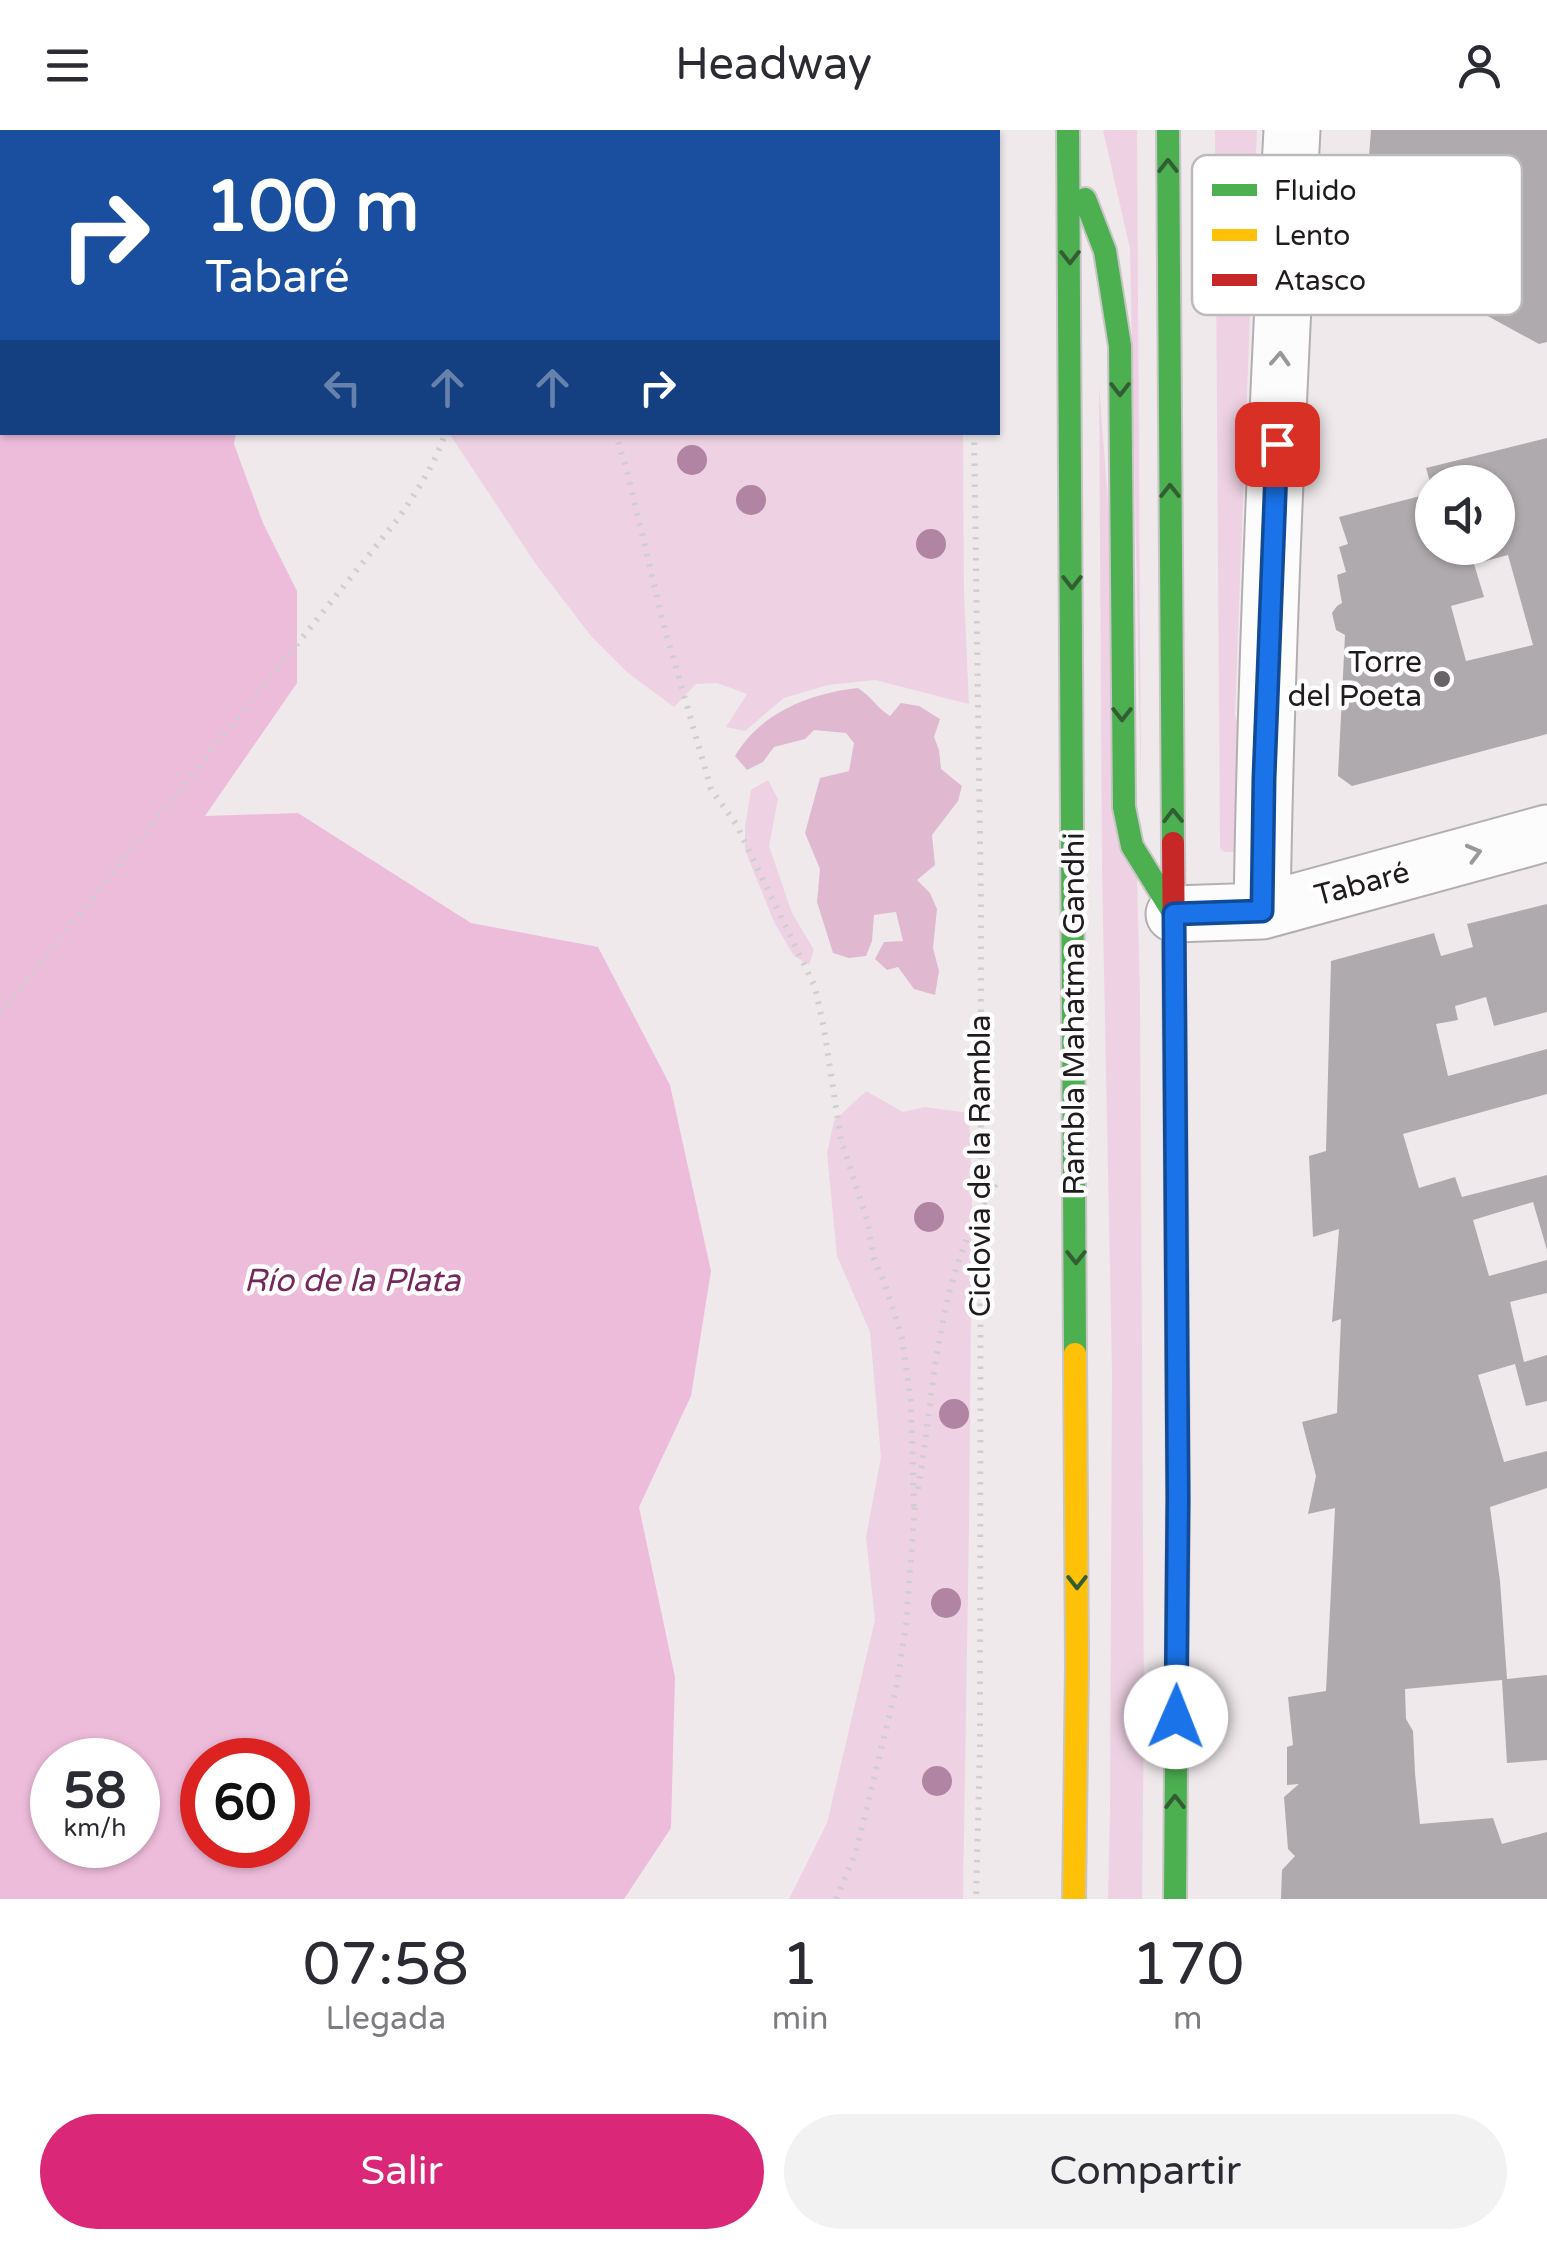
<!DOCTYPE html>
<html lang="es">
<head>
<meta charset="utf-8">
<style>
  body { margin:0; font-family:"Varela Round",sans-serif; background:#f2f2f3; color:#2b2b33; height:100vh; display:flex; flex-direction:column; font-size:38px; white-space:nowrap }
  * { box-sizing:border-box; margin:0 }
  p { font-size:32px; color:#7c7c81 }
  .icon { flex:none; width:55px; height:55px; fill:none; stroke:currentColor; stroke-width:2; stroke-linecap:round; stroke-linejoin:round }
  .map { position:relative; height:1769px; overflow:hidden }
  .side { display:flex; flex-direction:column; background:#fff; flex:1 }
  .side>* { flex:none }
  .hud { position:absolute; left:0px; top:0px; width:1000px; height:305px; box-shadow:0 2px 8px #0004; background:#1a4fa0; color:#fff; overflow:hidden }
  .controls { position:absolute; left:1415px; top:335px; display:grid; gap:20px }
  .controls a { display:grid; place-items:center; width:100px; height:100px; border-radius:50%; background:#fff; box-shadow:0 2px 8px #0004; font-size:50px }
  .speed { position:absolute; left:30px; top:1608px; display:flex; gap:20px; font-size:50px; font-weight:700; text-align:center }
  .speed>* { display:grid; place-content:center; width:130px; height:130px; border-radius:50%; background:#fff; box-shadow:0 2px 8px #0004; line-height:1 }
  .speed small { font-size:25px; font-weight:400 }
  .speed .limit { border:15px solid #d22; background:#fff; color:#111 }
  .pin { position:absolute; display:grid; place-items:center; width:85px; height:85px; color:#fff; margin:-42px; border-radius:20px; box-shadow:0 5px 15px #0006 }
  .me { position:absolute; width:110px; margin:-55px; rotate:1deg; stroke-linejoin:round; filter:drop-shadow(0 0 8px #0008) }
  .turn { display:flex; align-items:center; gap:35px; height:210px; padding:0 40px; font-size:45px }
  .turn .icon { width:130px; height:130px; stroke-width:2.5 }
  .turn b { display:block; font-size:70px; line-height:85px }
  .lanes { display:flex; align-items:center; height:95px; padding:0 40px; background:#0003; justify-content:center; gap:50px; direction:ltr }
  .lanes .off { opacity:.35 }
  .eta { display:flex; justify-content:space-evenly; align-items:center; height:170px; text-align:center }
  .eta b { font-size:60px; font-weight:600; line-height:70px }
  .action { display:flex; gap:20px; margin-top:auto; padding:20px 40px }
  .action a { flex:1; height:115px; border-radius:60px; background:#db2777; color:#fff; font-size:40px; font-weight:600; line-height:115px; text-align:center }
  .action a+a { background:#f2f2f3; color:#2b2b33 }
  header { display:flex; justify-content:space-between; align-items:center; height:130px; padding:0 40px; background:#fff; font-size:45px; font-weight:600 }
  .map>svg:first-child { display:block }
  .green { fill:#eed2e3 }
  .forest { fill:#e0b9d1 }
  .water { fill:#eebcdb; fill-rule:evenodd }
  .building { fill:#afaaad; fill-rule:evenodd }
  .lines { fill:none; stroke-linecap:round; stroke-linejoin:round }
  .street-casing { stroke:#b3aeb1; stroke-width:59 }
  .fast-casing { stroke:#c8c5c6; stroke-width:26 }
  .slow-casing { stroke:#c8c5c6; stroke-width:26 }
  .jam-casing { stroke:#c8c5c6; stroke-width:26 }
  .path { stroke:#d0cfd0; stroke-width:6; stroke-dasharray:2.5 8; stroke-linecap:butt }
  .street { stroke:#fdfcfc; stroke-width:55 }
  .fast { stroke:#4caf50; stroke-width:22 }
  .slow { stroke:#ffc107; stroke-width:22 }
  .jam { stroke:#c62828; stroke-width:22 }
  .tree { fill:#b184a3 }
  .oneway { stroke:#335e34 }
  .oneway2 { stroke:#999798 }
  .route-casing { stroke:#114b97; stroke-width:25 }
  .route { stroke:#1a73e8; stroke-width:18 }
  .poi-dot { fill:#686366; stroke:#fff; stroke-width:4 }
  .labels { text-anchor:middle; dominant-baseline:central; stroke-width:9; stroke-linejoin:round; paint-order:stroke }
  .poi-label { font-size:30px; fill:#1f1b1e; stroke:#fff; text-anchor:end }
  .street-label { font-size:30px; fill:#1f1b1e; stroke:#fff }
  .water-label { font-size:32px; font-style:italic; fill:#74285e; stroke:#fff }
  .key { fill:#fff; stroke:#bcbbbc; stroke-width:2.5 }
  .key-label { font-size:28px; fill:#1f1b1e }
</style>
</head>
<body>
<header><svg class="icon" aria-label="menu" viewBox="0 0 24 24"><path d="M4 6h16M4 12h16M4 18h16"/></svg>Headway<svg class="icon" aria-label="person" viewBox="0 0 24 24"><circle cx="12" cy="8" r="4"/><path d="M4 21q1-7 8-7t8 7"/></svg></header>
<div class="map">
<svg width="1547" height="1769" viewBox="0 0 1547 1769">
  <rect width="100%" height="100%" fill="#efe9ec"/>
  <path class="green" d="M338 0H958V2H340Z
    M1103 0H1137L1141 665 1130 119Z
    M1215 0H1257L1235 585 1252 647 1240 722H1224L1220 718Z
    M1099 255 1137 749 1140 863 1144 1580 1142 1769H1108L1110 1680 1112 1241 1102 742Z
    M449 303H963L964 463 969 574 875 550 828 555 784 568 745 601 726 597 747 564 717 553 696 554 674 577 628 543 591 506 535 433Z
    M768 650 778 669 769 716 792 783 814 820 809 835 794 826 774 792 745 720V697L751 660Z
    M866 961 903 982 925 977 969 983 972 1068 969 1398 963 1769H789L827 1693 875 1490 866 1407 881 1327 870 1202 837 1126 827 1023 834 991Z"/>
  <path class="forest" d="M858 558C871 566 877 578 890 586L901 573 919 576 940 589 934 607 939 620 941 639 962 656 958 671 932 705 935 735 917 750 930 763 937 779 933 818 939 841 935 865 914 859 898 837 887 840 875 829 884 812 903 811 896 782 874 785 872 811 866 826 849 828 833 823 817 772 820 739 805 703 820 648 849 641 854 613 846 603 814 600 805 609 774 617 763 632 747 640 735 626C760 583 810 563 858 558Z"/>
  <path class="water" d="M0 0H225L227 2H2V302L236 303 234 314 263 393 297 461V553L205 686 298 683 471 793 598 817 670 955 711 1141 691 1266 639 1377 675 1547 671 1698 624 1769H0ZM52 1630H138V1715H52ZM202 1630H288V1715H202Z"/>
  <path class="building" d="M1371 0H1547V212L1539 214 1473 178 1483 147 1470 100 1376 126 1361 74 1367 72 1358 42 1368 39Z
    M1547 308V604L1352 656 1338 646 1345 505 1336 500 1332 483 1337 476 1342 473 1337 445 1346 442 1339 417 1348 414 1339 387 1432 363V418H1498V352H1430L1426 338ZM1508 425 1533 515 1466 531 1451 476 1484 467 1474 434Z
    M1547 774V882L1494 896 1486 867 1455 876 1458 890 1436 894 1448 946 1547 919V964L1403 1004 1419 1058 1455 1047 1462 1067 1547 1045V1120L1533 1072 1473 1090 1489 1146 1547 1130V1163L1510 1172 1524 1232 1547 1225V1271L1526 1276 1515 1234 1478 1245 1504 1332 1547 1321V1358L1490 1377 1500 1451 1507 1549 1547 1545V1630L1507 1633 1502 1550 1405 1559 1406 1589 1413 1601 1415 1643 1420 1694 1493 1688 1502 1714 1547 1702V1769H1281L1282 1740 1295 1726 1288 1719 1284 1667 1299 1654 1287 1655V1617L1293 1615 1288 1567 1326 1561 1335 1378 1308 1384 1316 1346 1302 1292 1337 1283 1341 1189 1332 1192 1339 1099 1313 1107 1309 1026 1326 1021 1331 831 1434 803 1441 826 1473 817 1467 794Z"/>
  <g class="lines">
    <g class="street-casing">
      <path id="street" d="M1262 781C1266 521 1278 260 1292 0
        M1174 784 1262 781 1547 703"/>
    </g>
    <g class="fast-casing">
      <path id="fast" d="M1068 0 1075 1224
        M1168 0 1173 713
        M1085 69 1105 121 1120 216 1124 677 1132 716 1174 784
        M1175 1769 1178 1368 1176 1058"/>
    </g>
    <g class="slow-casing">
      <path id="slow" d="M1074 1769 1077 1536 1075 1224"/>
    </g>
    <g class="jam-casing">
      <path id="jam" d="M1173 713 1176 1058"/>
    </g>
    <path class="path" d="M428 0 431 2
      M971 0V2
      M615 302 627 341 664 496 711 659 736 694 815 857 824 899 841 1010 867 1090 874 1129 885 1154 902 1208 911 1272 914 1378
      M974 302 981 776 980 1617 976 1769
      M0 883 397 390C416 363 435 334 446 302
      M918 1359C936 1254 935 1145 996 1054
      M836 1769 856 1722 897 1554 906 1495 915 1376"/>
    <use href="#street" class="street"/>
    <use href="#fast" class="fast"/>
    <use href="#slow" class="slow"/>
    <use href="#jam" class="jam"/>
  </g>
  <g class="tree">
    <circle cx="692" cy="330" r="15"/>
    <circle cx="751" cy="370" r="15"/>
    <circle cx="931" cy="414" r="15"/>
    <circle cx="929" cy="1087" r="15"/>
    <circle cx="954" cy="1284" r="15"/>
    <circle cx="946" cy="1473" r="15"/>
    <circle cx="937" cy="1651" r="15"/>
  </g>
  <defs><path id="oneway-chevron" d="M-2-3.5L2.5 0L-2 3.5" fill="none" stroke-width="1.6" stroke-linecap="round" stroke-linejoin="round" transform="scale(2.5)"/></defs>
  <g class="oneway">
    <use href="#oneway-chevron" transform="translate(1168 36) rotate(-90)"/>
    <use href="#oneway-chevron" transform="translate(1070 127) rotate(90)"/>
    <use href="#oneway-chevron" transform="translate(1120 259) rotate(90)"/>
    <use href="#oneway-chevron" transform="translate(1170 361) rotate(-90)"/>
    <use href="#oneway-chevron" transform="translate(1072 452) rotate(90)"/>
    <use href="#oneway-chevron" transform="translate(1122 584) rotate(90)"/>
    <use href="#oneway-chevron" transform="translate(1173 686) rotate(-91)"/>
    <use href="#oneway-chevron" transform="translate(1076 1127) rotate(90)"/>
    <use href="#oneway-chevron" transform="translate(1077 1452) rotate(90)"/>
    <use href="#oneway-chevron" transform="translate(1175 1672) rotate(-90)"/>
  </g>
  <g class="oneway2">
    <use href="#oneway-chevron" transform="translate(1280 229) rotate(-87)"/>
    <use href="#oneway-chevron" transform="translate(1474 723) rotate(-15)"/>
  </g>
  <g class="lines">
    <g class="route-casing">
      <path id="route" d="M1176 1587 1178 1368 1174 784 1262 781 1264 648 1277 314"/>
    </g>
    <use href="#route" class="route"/>
  </g>
  <circle class="poi-dot" cx="1442" cy="549" r="10"/>
  <g class="labels">
    <g class="poi-label">
      <text x="1422" y="532">Torre<tspan x="1422" dy="34">del Poeta</tspan></text>
    </g>
    <g class="street-label">
      <text transform="translate(1362 754) rotate(-15)">Tabaré</text>
      <text transform="translate(1074 884) rotate(-90)">Rambla Mahatma Gandhi</text>
      <text transform="translate(980 1036) rotate(-90)">Ciclovia de la Rambla</text>
    </g>
    <g class="water-label">
      <text x="352" y="1151">Río de la Plata</text>
    </g>
  </g>
  <rect x="1192" y="25" width="330" height="160" rx="15" class="key"/>
  <rect x="1212" y="54" width="45" height="12" fill="#4caf50"/>
  <rect x="1212" y="99" width="45" height="12" fill="#ffc107"/>
  <rect x="1212" y="144" width="45" height="12" fill="#c62828"/>
  <g class="key-label">
    <text x="1274" y="70">Fluido</text>
    <text x="1274" y="115">Lento</text>
    <text x="1274" y="160">Atasco</text>
  </g>
</svg>
<div class="controls">
<a><svg class="icon" aria-label="sound" viewBox="0 0 24 24"><path d="M4 9h4l5-4v14l-5-4H4zM17 9q2 3 0 6"/></svg></a>
</div>
<div class="speed"><div>58<small>km/h</small></div><div class="limit">60</div></div>
<div class="pin" style="left:1277px;top:314px;background:#d93025"><svg class="icon" aria-label="arrive" viewBox="0 0 24 24"><path d="M6 21V4h12l-3 4 3 4H6"/></svg></div>
<svg class="me" style="left:1176px;top:1587px" viewBox="-20 -20 40 40"><circle r="19" fill="#fff"/><path d="M0-13L10 11 0 6-10 11z" fill="#1a73e8"/></svg>
<div class="hud">
<div class="turn"><svg class="icon" aria-label="right" viewBox="0 0 24 24"><path d="M7 20v-9h11M14 6l5 5-5 5"/></svg><div><b>100 m</b>Tabaré</div></div>
<div class="lanes"><svg class="icon off" aria-label="left" viewBox="0 0 24 24"><path d="M17 20v-9H6M10 6l-5 5 5 5"/></svg><svg class="icon off" aria-label="ahead" viewBox="0 0 24 24"><path d="M12 20V5M6 11l6-6 6 6"/></svg><svg class="icon off" aria-label="ahead" viewBox="0 0 24 24"><path d="M12 20V5M6 11l6-6 6 6"/></svg><svg class="icon" aria-label="right" viewBox="0 0 24 24"><path d="M7 20v-9h11M14 6l5 5-5 5"/></svg></div>
</div>
</div>
<section class="side">
<div class="eta">
<div><b>07:58</b><p>Llegada</p></div>
<div><b>1</b><p>min</p></div>
<div><b>170</b><p>m</p></div>
</div>
<div class="action"><a>Salir</a><a>Compartir</a></div>
</section>
</body>
</html>
